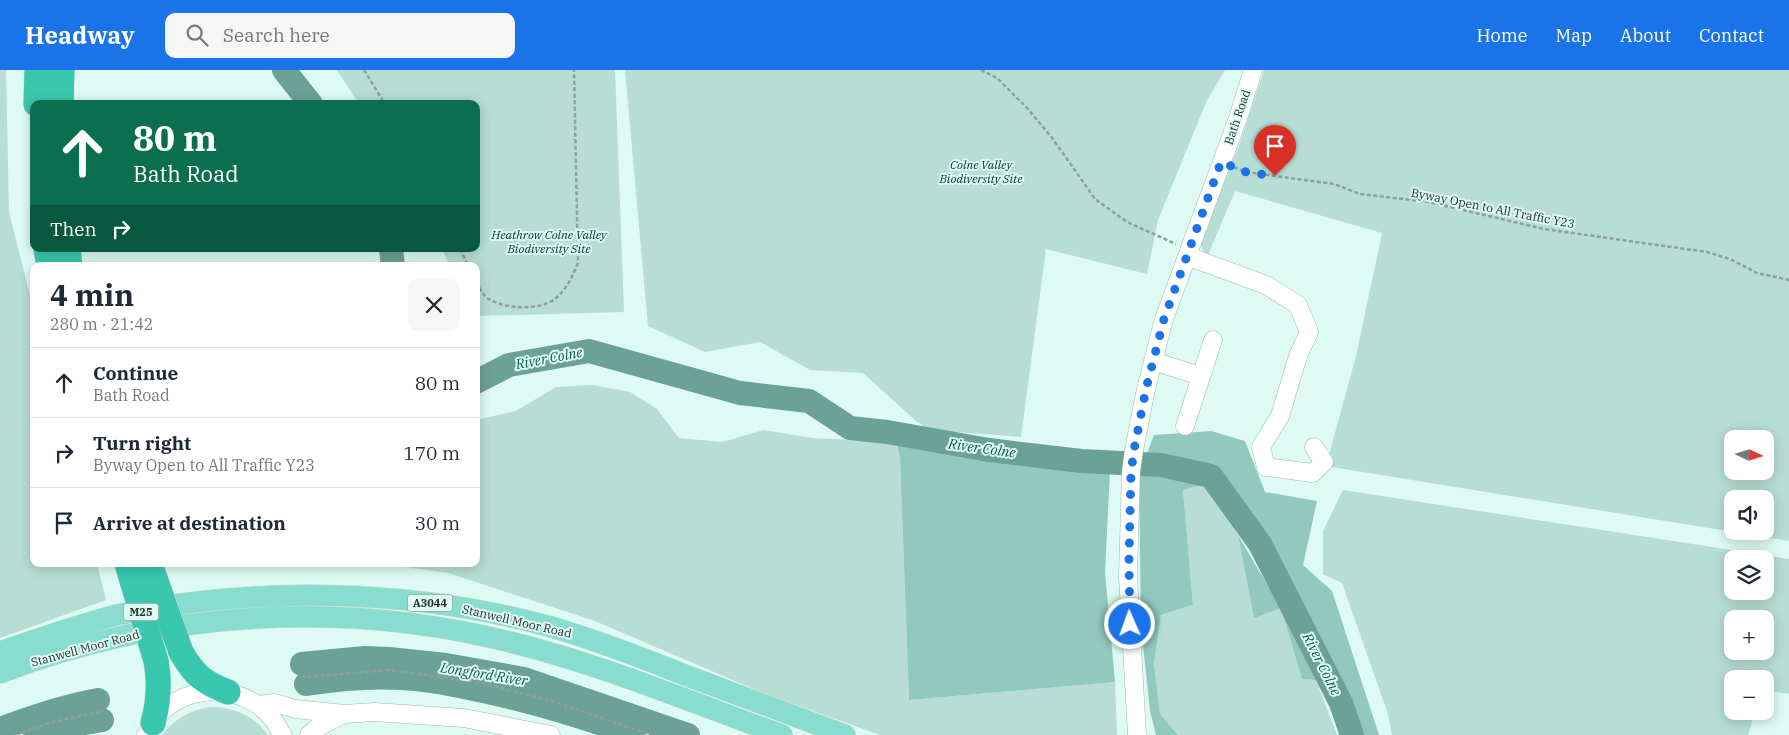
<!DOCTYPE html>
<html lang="en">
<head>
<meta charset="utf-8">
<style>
  body { margin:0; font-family:"IBM Plex Serif",serif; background:#f6f6f7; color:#1f2937; height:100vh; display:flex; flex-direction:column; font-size:19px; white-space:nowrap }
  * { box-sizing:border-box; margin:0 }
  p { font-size:16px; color:#747a83 }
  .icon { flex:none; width:28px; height:28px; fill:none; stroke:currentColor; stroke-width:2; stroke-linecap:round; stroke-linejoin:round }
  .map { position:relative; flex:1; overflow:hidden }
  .panel { position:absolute; left:30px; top:192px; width:450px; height:305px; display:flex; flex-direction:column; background:#fff; border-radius:10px; box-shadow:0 2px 12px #0003 }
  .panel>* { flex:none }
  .guide { position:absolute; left:30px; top:30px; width:450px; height:152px; border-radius:10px; box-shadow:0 2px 12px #0003; background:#0b6e4f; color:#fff; overflow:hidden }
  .needle { width:32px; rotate:94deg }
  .buttons { position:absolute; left:1724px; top:360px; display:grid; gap:10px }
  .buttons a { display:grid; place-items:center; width:50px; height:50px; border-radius:10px; background:#fff; box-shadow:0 2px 12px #0003; font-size:25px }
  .pin { position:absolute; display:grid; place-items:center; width:42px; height:42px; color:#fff; margin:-51px -21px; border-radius:50% 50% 50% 0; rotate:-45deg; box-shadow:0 0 5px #0007 }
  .pin .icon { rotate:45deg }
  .me { position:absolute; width:55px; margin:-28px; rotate:358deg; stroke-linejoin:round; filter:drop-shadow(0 0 4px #0008) }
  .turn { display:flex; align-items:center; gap:18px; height:105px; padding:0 20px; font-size:22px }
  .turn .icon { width:65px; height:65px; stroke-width:2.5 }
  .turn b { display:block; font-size:35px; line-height:42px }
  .then { display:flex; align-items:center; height:48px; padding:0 20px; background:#0003; gap:10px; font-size:19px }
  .round { display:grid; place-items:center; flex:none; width:52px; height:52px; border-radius:10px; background:#f6f6f7 }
  .headline { display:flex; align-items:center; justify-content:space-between; height:85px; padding:0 20px }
  h1 { font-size:30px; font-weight:800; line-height:38px }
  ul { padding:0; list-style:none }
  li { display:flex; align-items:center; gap:15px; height:70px; padding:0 20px; border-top:1px solid #e0e1e3 }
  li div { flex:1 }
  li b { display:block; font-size:19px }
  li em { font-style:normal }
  header { display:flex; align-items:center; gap:30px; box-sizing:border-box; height:70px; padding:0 25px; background:#1a73e8; color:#fff }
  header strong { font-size:24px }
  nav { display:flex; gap:28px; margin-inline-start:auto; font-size:18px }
  .search { width:350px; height:45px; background:#f6f6f7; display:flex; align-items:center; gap:12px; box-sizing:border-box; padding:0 18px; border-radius:10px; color:#747a83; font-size:19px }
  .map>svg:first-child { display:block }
  .green { fill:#b7ddd4; fill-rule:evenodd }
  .forest { fill:#92c9bc }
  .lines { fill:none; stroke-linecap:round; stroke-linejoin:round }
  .river { stroke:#6ca195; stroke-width:24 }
  .minor-casing { stroke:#9db9b2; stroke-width:19 }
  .major-casing { stroke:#dcdedd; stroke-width:22 }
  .highway-casing { stroke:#dcdedd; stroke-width:26 }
  .path { stroke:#8ca19b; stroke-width:2.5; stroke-dasharray:4 2.5; stroke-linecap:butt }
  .minor { stroke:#fff; stroke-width:18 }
  .major { stroke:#89ddcf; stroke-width:21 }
  .highway { stroke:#3ac7af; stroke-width:25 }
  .highway-bridge-casing { stroke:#dcdedd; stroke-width:26; stroke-linecap:butt }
  .highway-bridge { stroke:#3ac7af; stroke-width:25 }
  .route { stroke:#1a73e8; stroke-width:9; stroke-dasharray:0 16.2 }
  .labels { text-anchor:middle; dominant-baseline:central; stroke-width:4; stroke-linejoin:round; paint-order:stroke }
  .shield { fill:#ddfaf3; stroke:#5c6d68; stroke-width:1 }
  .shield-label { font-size:11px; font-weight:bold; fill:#25302d }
  .street-label { font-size:12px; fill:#25302d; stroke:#ddfaf3 }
  .park-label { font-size:12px; font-style:italic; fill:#00322a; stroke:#ddfaf3 }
  .water-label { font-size:14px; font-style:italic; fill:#0e594d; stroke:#ddfaf3 }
</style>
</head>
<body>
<header>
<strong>Headway</strong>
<div class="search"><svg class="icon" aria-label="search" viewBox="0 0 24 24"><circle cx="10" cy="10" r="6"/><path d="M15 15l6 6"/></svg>Search here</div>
<nav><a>Home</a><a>Map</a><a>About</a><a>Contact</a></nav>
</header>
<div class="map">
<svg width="1789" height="665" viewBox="0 0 1789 665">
  <rect width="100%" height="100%" fill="#ddfaf3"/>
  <path class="green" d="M0 0H6L9 142 34 241V494H97L106 530 0 568Z
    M337 0H615L624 242 476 246V196H450L442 179H476V34H359Z
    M625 0H1225L1207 30 1158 150 1147 204 1046 179 1021 367 930 360 916 351 863 303 810 300 760 272 705 282 648 256Z
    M1264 0H1789V471L1326 396 1356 286 1382 163 1235 121 1208 185C1202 181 1201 178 1201 170L1240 73ZM1732 369H1765V401H1732ZM1732 429H1765V461H1732Z
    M592 315 630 322 657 339 679 368 722 372 764 360 812 368 895 372 900 387 909 630 1115 612 1117 665H880L763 623 595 551 448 503 384 494H476V350L516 341 556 317Z
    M1205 414 1238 465 1254 547 1281 538 1302 609 1316 610 1337 665H1178L1160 644 1154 593 1161 545 1193 535 1183 420Z
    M1343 420 1789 489V624L1765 620V609H1732V641H1755L1748 665H1392L1388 644 1342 513 1323 504V461ZM1732 489H1765V521H1732ZM1732 549H1765V581H1732Z
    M210 637C234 637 253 645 268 665H162C175 649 189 640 210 637Z"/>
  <path class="forest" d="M1211 361 1245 371 1265 422 1317 431 1303 495 1332 521 1379 665H1361C1351 639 1342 612 1330 587 1299 520 1260 455 1216 397L1145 389 1154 365Z
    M899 371 987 390 1110 401 1105 502 1115 612 909 630 900 387 897 377Z
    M1139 403 1205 414 1183 420 1193 535 1161 545 1154 593 1160 644 1178 665H1156L1150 641 1141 557Z
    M1238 465 1281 538 1316 610 1302 609 1281 538 1254 548Z"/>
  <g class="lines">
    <path class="river" d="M284 0 311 34
      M391 179 393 196
      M476 312 509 295 589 281 740 323 809 331 850 358 887 362 989 380 1081 391 1161 395 1211 406 1260 474 1341 633 1352 665
      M302 594 365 588 389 589 446 595 524 609 688 665
      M306 614C338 609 369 606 401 608 424 609 446 613 469 618 525 629 579 645 633 665
      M0 659C32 647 64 636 98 630
      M35 665 56 658 102 650"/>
    <g class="minor-casing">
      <path id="minor" d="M1187 186 1266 215 1298 235 1309 262 1298 286 1280 346 1261 377 1266 397 1313 403 1324 392 1314 377
        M1153 291 1200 306
        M1185 356 1213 270
        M258 635 275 633 295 639 344 644 374 642 464 648 551 665
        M146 665C151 656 157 647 164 640 196 612 246 617 272 648 276 653 279 660 283 665
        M309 665 317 658 343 644
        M1137 665 1128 506 1131 402 1134 380 1146 319 1164 249 1238 48 1253 0"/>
    </g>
    <g class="major-casing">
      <path id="major" d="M0 582C25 573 50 565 75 557 90 553 106 547 121 544 262 516 410 519 548 556 594 569 640 587 685 605 738 625 791 645 845 665
        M0 603C163 540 345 530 514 573 606 596 693 633 782 665"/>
    </g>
    <g class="highway-casing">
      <path id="highway" d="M36 34 37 0
        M61 34 62 0
        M46 179 49 196
        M68 179 70 196
        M181 582C194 605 204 613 228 622
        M153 653C159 631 160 612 156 591"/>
    </g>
    <path class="path" d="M364 0 385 34
      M981 0 997 8 1027 38 1053 69 1095 129 1127 152 1176 174
      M1234 97 1246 102 1334 114 1360 124 1429 132 1544 159 1707 182 1730 189 1757 203 1789 210
      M460 179 468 196
      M476 212C479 217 483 225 487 228 503 239 539 241 555 229 567 219 572 207 578 193L574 0
      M301 607 390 600 482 613 552 631 651 665
      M15 665 52 652 103 641"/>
    <use href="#minor" class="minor"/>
    <use href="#major" class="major"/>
    <use href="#highway" class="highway"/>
    <g class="highway-bridge-casing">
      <path id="highway-bridge" d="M127 494 156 591
        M150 494 181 582"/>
    </g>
    <use href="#highway-bridge" class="highway-bridge"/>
  </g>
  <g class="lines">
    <path class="route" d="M1130 554 1129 489 1131 402 1134 380 1146 319 1164 249 1221 92 1246 102 1275 106"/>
  </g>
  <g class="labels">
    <g class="shield">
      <rect x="407.5" y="524.5" width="45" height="17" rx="4"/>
      <rect x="123.5" y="533.5" width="35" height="17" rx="4"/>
    </g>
    <g class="shield-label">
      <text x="430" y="533">A3044</text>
      <text x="141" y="542">M25</text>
    </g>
    <g class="street-label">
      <text transform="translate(1237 47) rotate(-71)">Bath Road</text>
      <text transform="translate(1493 138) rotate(11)">Byway Open to All Traffic Y23</text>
      <text transform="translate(517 551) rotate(13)">Stanwell Moor Road</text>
      <text transform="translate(85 578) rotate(-15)">Stanwell Moor Road</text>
    </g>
    <g class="park-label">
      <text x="981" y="94">Colne Valley<tspan x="981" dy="14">Biodiversity Site</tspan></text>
      <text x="549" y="164">Heathrow Colne Valley<tspan x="549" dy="14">Biodiversity Site</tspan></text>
    </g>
    <g class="water-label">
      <text transform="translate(549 288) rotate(-11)">River Colne</text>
      <text transform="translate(982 378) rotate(8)">River Colne</text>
      <text transform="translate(1322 594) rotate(63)">River Colne</text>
      <text transform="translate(484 604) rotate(9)">Longford River</text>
    </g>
  </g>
</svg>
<div class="buttons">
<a><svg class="needle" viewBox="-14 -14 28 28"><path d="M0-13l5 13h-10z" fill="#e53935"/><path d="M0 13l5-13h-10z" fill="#747a83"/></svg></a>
<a><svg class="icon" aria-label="sound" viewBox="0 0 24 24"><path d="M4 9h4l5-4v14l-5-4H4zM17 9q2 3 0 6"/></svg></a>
<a><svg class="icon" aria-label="layers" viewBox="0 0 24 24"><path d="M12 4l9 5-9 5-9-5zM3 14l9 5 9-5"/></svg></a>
<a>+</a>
<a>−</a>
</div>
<div class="pin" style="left:1275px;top:106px;background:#d93025"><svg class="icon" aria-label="arrive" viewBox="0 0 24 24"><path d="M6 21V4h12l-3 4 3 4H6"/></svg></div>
<svg class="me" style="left:1130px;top:554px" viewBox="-20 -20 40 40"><circle r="17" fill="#1a73e8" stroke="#fff" stroke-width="3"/><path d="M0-11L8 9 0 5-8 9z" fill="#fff"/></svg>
<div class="guide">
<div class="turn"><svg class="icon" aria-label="ahead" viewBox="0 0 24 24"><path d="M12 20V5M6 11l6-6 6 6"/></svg><div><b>80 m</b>Bath Road</div></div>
<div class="then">Then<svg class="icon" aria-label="right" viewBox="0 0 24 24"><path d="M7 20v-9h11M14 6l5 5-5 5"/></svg></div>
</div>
<section class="panel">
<div class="headline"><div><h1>4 min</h1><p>280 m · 21:42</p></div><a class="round"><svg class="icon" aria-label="close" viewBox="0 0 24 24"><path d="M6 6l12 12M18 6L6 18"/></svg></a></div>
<ul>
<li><svg class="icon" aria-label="ahead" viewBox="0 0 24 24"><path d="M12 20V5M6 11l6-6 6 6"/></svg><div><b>Continue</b><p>Bath Road</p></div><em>80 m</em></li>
<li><svg class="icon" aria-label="right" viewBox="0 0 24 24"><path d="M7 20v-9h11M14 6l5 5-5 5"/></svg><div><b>Turn right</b><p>Byway Open to All Traffic Y23</p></div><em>170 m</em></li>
<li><svg class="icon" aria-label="arrive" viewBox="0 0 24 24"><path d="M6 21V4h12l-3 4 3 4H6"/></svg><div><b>Arrive at destination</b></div><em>30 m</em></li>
</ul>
</section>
</div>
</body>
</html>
